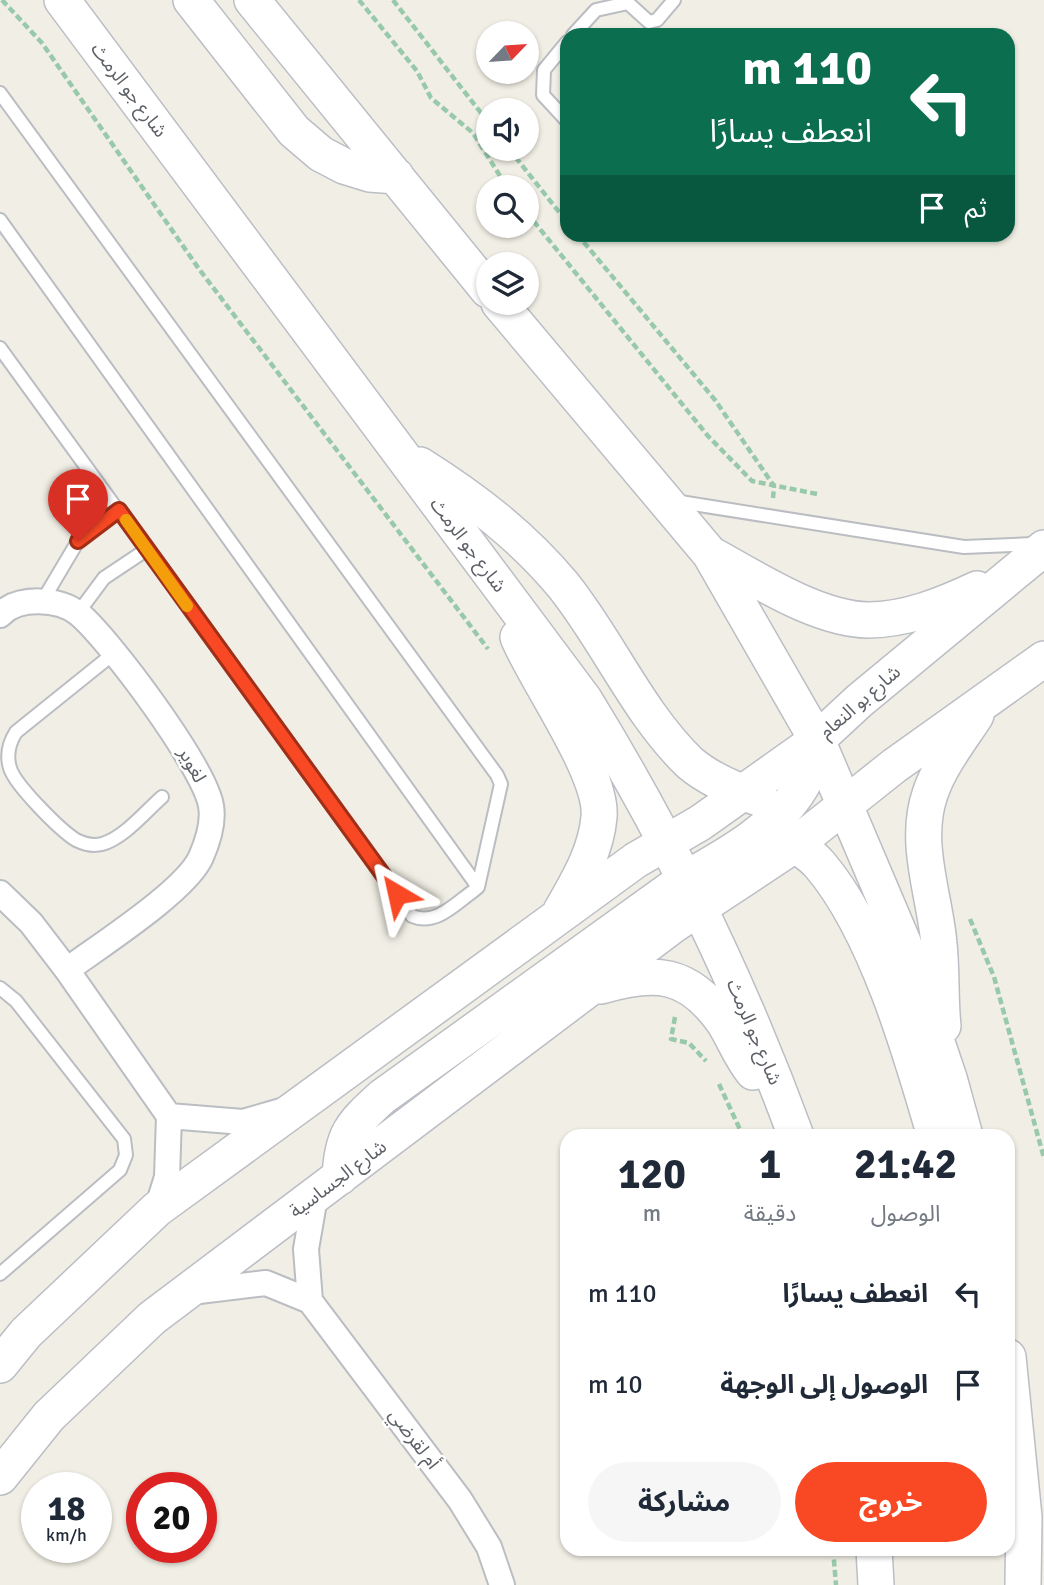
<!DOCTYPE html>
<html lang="ar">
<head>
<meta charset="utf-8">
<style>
  body { margin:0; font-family:Signika,"Noto Sans Arabic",sans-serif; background:#f6f6f7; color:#1f2937; direction:rtl; height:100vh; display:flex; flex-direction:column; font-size:26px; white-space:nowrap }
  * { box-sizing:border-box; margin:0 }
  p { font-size:23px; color:#747a83 }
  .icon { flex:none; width:38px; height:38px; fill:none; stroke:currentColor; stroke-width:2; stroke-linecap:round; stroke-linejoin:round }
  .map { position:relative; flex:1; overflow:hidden; direction:ltr }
  .drawer { position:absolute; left:560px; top:1129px; width:455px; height:427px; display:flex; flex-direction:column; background:#fff; border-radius:21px; box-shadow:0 2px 5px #0004; direction:rtl }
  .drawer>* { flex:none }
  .hud { position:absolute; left:560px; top:28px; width:455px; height:214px; border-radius:21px; box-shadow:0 2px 5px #0004; direction:rtl; background:#0b6e4f; color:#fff; overflow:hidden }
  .needle { width:46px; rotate:65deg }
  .controls { position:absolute; left:476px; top:21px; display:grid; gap:14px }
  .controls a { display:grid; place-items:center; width:63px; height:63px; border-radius:50%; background:#fff; box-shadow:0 2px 5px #0004; font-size:35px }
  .speed { position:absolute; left:21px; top:1472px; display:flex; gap:14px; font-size:35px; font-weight:700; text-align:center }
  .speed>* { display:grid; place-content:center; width:91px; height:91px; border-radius:50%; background:#fff; box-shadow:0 2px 5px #0004; line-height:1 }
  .speed small { font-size:18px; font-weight:400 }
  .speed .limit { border:10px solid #d22; background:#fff; color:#111 }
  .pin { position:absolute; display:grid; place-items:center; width:60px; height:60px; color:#fff; margin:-72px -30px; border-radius:50% 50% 50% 0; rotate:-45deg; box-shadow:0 0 7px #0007 }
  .pin .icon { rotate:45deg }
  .me { position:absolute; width:77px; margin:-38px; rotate:324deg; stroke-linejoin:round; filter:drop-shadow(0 0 5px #0008) }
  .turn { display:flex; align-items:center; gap:24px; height:147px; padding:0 28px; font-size:32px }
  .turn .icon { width:91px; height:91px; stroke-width:2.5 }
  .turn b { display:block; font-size:49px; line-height:60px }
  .then { display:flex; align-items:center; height:66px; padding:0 28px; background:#0003; gap:14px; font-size:26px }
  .eta { display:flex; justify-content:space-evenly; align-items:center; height:119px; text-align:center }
  .eta b { font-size:42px; font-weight:700; line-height:49px }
  .primary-button { display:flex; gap:14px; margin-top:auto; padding:14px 28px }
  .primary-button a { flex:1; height:80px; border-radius:42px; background:#f84824; color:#fff; font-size:28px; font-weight:700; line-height:80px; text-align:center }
  .primary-button a+a { background:#f6f6f7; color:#1f2937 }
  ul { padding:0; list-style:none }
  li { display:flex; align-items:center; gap:21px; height:91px; padding:0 28px }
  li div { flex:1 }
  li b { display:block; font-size:26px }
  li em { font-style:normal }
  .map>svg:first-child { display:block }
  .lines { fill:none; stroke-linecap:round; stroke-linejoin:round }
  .lane-casing { stroke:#babdc2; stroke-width:16 }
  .street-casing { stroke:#babdc2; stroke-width:28 }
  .secondary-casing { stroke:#bbbec4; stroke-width:38 }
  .path { stroke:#97c9aa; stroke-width:4.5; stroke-dasharray:7 3.5; stroke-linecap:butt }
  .lane { stroke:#fff; stroke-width:12 }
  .street { stroke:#fff; stroke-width:24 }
  .secondary { stroke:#fff; stroke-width:35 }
  .route-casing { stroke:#a12f17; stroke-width:18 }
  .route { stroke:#f84824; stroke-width:12 }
  .slow { stroke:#f59e0b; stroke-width:12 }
  .labels { text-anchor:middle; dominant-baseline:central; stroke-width:5; stroke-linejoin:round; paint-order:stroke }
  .street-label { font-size:19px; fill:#5d6167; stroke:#fff }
</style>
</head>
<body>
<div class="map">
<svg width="1044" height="1585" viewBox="0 0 1044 1585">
  <rect width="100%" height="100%" fill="#f1efe5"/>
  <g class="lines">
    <g class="lane-casing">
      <path id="lane" d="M573 35 596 10 628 3 649 22 657 20 674 0
        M567 42 544 70 543 95 567 121
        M0 93 497 775 501 784 478 887 472 892C454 905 435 926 412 916L0 348
        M0 220 478 887
        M674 501 964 547 1033 544
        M43 600 78 541 119 510
        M78 613 104 578 146 550
        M113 654 16 732C9 743 6 755 10 768 15 785 60 830 76 840 84 844 94 846 102 844 124 838 146 811 162 797
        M0 988 16 1001 124 1139 126 1155 120 1170 0 1274"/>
    </g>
    <g class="street-casing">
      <path id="street" d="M0 615C18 596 59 598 79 614 110 640 205 768 211 806 214 823 208 841 201 857 186 891 99 946 67 970
        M0 893 31 923 67 970 169 1116 167 1177 157 1209
        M169 1116 243 1122 281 1111
        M191 1292 266 1283 310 1301 460 1500 489 1547 502 1585
        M310 1301 306 1249 315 1197"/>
    </g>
    <g class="secondary-casing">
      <path id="secondary" d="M62 0 584 699C669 837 740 983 796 1136
        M191 0 294 131 321 154 344 166 370 174 396 176
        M252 0 488 290
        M499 303 710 554 817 740 903 942 949 1078 965 1136
        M420 465C474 499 522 536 563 585 608 641 638 713 690 763 710 780 737 791 761 799
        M710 554C755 578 816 619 868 620 906 620 943 605 977 589
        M518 637C536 681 603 773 599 817 596 852 578 881 561 911
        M776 836C792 843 808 851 820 865 876 931 911 1053 935 1136
        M601 986C655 970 688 972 723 1021 734 1038 740 1056 753 1072
        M943 1026C940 999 942 972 939 944 935 896 913 843 930 794 939 766 960 740 976 715
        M340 1177C342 1135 351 1125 382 1097L685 879C726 856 777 828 801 787 810 773 812 756 817 740
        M1008 1357 1024 1517 1023 1585
        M0 1365 26 1333 157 1209 636 860 700 823 817 740 859 701 1044 548
        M0 1477 49 1416 152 1318 672 926 796 844 894 766 1044 659
        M874 1549 876 1585"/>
    </g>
    <path class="path" d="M2 0 42 43 199 269 488 649
      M359 0 417 71 431 98 473 133 507 187
      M393 0 488 122
      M509 149 567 222
      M527 213 708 436 752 481 817 494
      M577 234 715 400 774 486 773 498
      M970 919 994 977 1044 1158
      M675 1017 671 1039 689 1043 706 1061
      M719 1084 743 1136
      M833 1549 836 1585"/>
    <use href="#lane" class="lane"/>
    <use href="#street" class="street"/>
    <use href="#secondary" class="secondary"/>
  </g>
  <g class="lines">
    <g class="route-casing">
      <path id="route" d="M78 541 119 510 397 894"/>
    </g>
    <use href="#route" class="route"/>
    <path class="slow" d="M126 520 187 606"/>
  </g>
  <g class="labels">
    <g class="street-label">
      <text transform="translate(129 90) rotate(53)">شارع جو الرمث</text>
      <text transform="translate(468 545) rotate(53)">شارع جو الرمث</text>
      <text transform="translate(860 702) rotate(-41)">شارع بو النعام</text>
      <text transform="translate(192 765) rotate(61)">لغوير</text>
      <text transform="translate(754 1032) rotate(67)">شارع جو الرمث</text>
      <text transform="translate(338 1179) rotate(-37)">شارع الجساسية</text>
      <text transform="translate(414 1439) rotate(53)">أم لقرضي</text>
    </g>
  </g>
</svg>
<div class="controls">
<a><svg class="needle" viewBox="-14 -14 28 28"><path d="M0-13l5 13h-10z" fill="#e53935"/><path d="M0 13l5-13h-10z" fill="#747a83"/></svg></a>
<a><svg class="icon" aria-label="sound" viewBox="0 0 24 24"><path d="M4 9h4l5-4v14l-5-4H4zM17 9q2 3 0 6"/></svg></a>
<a><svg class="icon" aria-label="search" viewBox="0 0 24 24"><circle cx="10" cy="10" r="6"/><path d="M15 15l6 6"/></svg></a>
<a><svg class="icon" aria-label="layers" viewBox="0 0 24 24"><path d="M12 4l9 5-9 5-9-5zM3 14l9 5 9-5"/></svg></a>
</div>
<div class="speed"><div>18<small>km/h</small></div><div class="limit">20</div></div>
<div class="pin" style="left:78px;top:541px;background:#d93025"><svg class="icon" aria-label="arrive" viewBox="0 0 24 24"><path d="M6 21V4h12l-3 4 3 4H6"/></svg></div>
<svg class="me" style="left:397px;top:894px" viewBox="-20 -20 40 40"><path d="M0-17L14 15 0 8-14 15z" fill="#f84824" stroke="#fff" stroke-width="4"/></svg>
<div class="hud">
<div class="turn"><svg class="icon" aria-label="left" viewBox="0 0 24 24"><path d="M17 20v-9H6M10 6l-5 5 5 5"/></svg><div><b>110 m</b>انعطف يسارًا</div></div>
<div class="then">ثم<svg class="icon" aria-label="arrive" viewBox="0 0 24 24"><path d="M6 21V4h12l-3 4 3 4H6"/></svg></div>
</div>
<section class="drawer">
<div class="eta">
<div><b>21:42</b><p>الوصول</p></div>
<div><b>1</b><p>دقيقة</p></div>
<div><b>120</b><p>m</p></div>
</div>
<ul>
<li><svg class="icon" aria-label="left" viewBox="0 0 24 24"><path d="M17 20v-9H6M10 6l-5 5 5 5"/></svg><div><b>انعطف يسارًا</b></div><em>110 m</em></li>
<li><svg class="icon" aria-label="arrive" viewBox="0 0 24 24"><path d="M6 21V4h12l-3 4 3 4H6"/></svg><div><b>الوصول إلى الوجهة</b></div><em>10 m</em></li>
</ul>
<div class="primary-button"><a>خروج</a><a>مشاركة</a></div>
</section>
</div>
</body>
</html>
